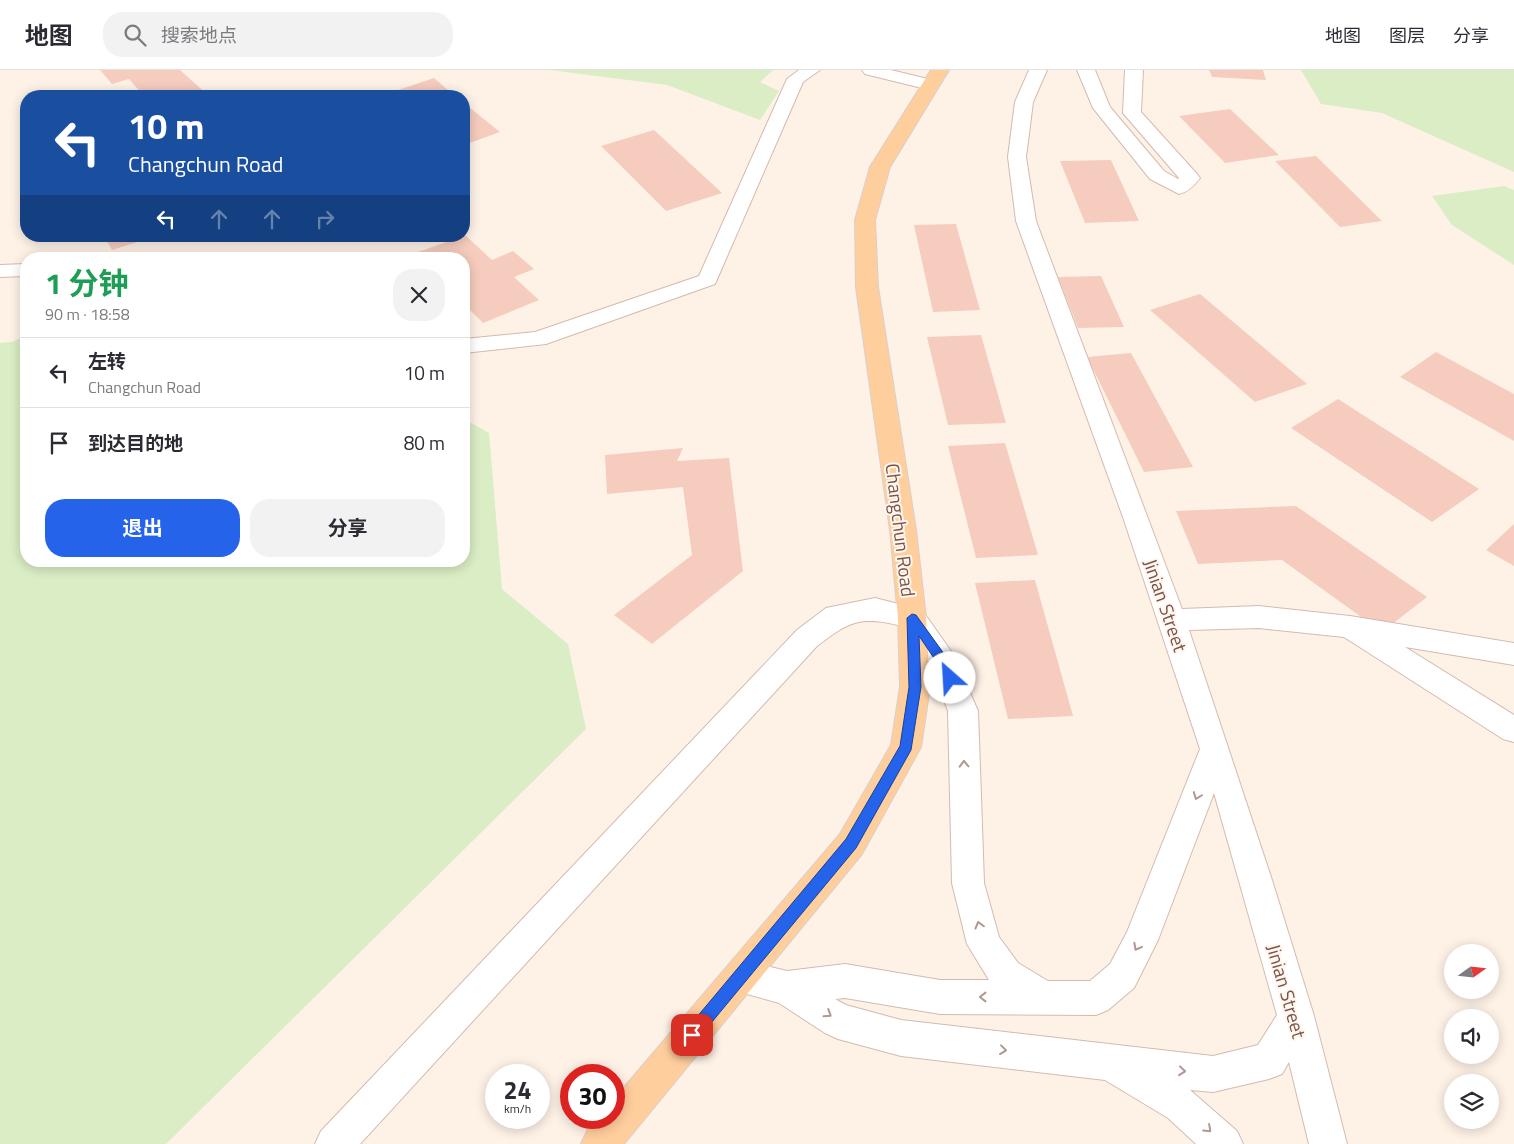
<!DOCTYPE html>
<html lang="zh">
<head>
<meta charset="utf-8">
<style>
  body { margin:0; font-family:"Titillium Web","Noto Sans SC",sans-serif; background:#f2f2f3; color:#2b2b33; height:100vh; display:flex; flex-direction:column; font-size:19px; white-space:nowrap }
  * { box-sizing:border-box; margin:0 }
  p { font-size:16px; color:#7c7c81 }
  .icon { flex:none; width:28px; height:28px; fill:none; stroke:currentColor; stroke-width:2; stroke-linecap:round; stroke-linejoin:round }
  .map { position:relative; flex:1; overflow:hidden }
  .side { position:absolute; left:20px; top:182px; width:450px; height:315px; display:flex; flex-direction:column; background:#fff; border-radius:20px; box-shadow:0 2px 12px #0003 }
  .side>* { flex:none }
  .top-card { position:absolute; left:20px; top:20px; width:450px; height:152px; border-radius:20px; box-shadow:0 2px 12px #0003; background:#1a4fa0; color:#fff; overflow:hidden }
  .needle { width:32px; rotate:75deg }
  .buttons { position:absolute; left:1444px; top:874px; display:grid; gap:10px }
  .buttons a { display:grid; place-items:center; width:55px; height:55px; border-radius:50%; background:#fff; box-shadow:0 2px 12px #0003; font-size:25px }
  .speed { position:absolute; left:485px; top:994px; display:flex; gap:10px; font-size:25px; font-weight:700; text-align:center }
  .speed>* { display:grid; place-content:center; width:65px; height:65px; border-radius:50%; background:#fff; box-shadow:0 2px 12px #0003; line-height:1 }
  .speed small { font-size:12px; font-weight:400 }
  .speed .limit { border:8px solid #d22; background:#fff; color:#111 }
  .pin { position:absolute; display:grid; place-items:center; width:42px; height:42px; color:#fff; margin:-21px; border-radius:10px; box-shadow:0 2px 8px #0006 }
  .me { position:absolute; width:55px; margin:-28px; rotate:334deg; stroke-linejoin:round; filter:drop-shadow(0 0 4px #0008) }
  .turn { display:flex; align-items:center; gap:18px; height:105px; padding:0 25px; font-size:22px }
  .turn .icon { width:65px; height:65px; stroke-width:2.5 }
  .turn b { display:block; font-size:35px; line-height:42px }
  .lanes { display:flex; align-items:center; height:48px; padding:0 25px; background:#0003; justify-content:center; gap:25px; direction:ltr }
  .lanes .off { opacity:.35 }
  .round { display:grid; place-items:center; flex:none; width:52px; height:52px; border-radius:20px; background:#f2f2f3 }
  .head { display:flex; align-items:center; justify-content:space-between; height:85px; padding:0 25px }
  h1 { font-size:30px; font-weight:700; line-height:38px; color:#1e9e55 }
  .button { display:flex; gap:10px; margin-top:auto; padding:10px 25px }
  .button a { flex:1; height:58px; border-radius:20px; background:#2563eb; color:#fff; font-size:20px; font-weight:700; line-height:58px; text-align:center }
  .button a+a { background:#f2f2f3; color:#2b2b33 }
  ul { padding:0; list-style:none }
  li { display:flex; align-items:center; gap:15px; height:70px; padding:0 25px; border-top:1px solid #e1e1e2 }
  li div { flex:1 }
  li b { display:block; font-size:19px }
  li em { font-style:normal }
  header { display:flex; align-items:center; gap:30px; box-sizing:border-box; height:70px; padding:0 25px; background:#fff; border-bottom:1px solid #e1e1e2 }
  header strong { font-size:24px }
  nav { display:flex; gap:28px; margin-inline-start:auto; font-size:18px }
  .search { width:350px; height:45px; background:#f2f2f3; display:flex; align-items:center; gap:12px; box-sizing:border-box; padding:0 18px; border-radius:20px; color:#7c7c81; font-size:19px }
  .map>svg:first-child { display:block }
  .green { fill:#daedc4 }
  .building { fill:#f5ccbd }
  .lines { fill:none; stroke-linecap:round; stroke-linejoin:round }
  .minor-casing { stroke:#d4baae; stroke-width:2 }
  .major-casing { stroke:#dacfcc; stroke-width:2 }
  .minor { fill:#fff; fill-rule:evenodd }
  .major { fill:#ffce9d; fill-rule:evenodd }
  .oneway { stroke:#af9892 }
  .route { fill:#2563eb; stroke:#184099 }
  .labels { text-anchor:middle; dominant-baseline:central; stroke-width:4; stroke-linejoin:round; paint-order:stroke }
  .street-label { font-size:19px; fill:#7a5449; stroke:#fff7ef }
</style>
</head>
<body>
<header>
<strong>地图</strong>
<div class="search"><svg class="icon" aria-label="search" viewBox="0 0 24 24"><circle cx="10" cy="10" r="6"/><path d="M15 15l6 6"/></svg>搜索地点</div>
<nav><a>地图</a><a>图层</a><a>分享</a></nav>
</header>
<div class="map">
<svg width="1514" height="1074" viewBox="0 0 1514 1074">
  <rect width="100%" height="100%" fill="#fef2e7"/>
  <path class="green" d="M550 0H773L760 12 779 21 760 50 667 15Z
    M1301 0H1514V102L1382 43 1321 34Z
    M1504 116 1514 120V195L1452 155 1432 126Z
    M26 265V491H464V349L489 363 502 519 568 574 586 659 166 1074H0V273L12 272Z"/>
  <path class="building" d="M100 0H180L209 26H144L129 9 112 14Z
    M1209 0H1263L1266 10 1212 7Z
    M434 8 455 26 383 25Z
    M464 33 500 62 464 75Z
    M1230 39 1279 85 1225 93 1179 46Z
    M654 60 722 123 666 141 601 76Z
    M1316 86 1382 151 1340 157 1275 91Z
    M1111 90 1139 151 1085 153 1060 91Z
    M956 154 980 240 933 242 914 155Z
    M464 164 492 190 513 181 534 199 514 207 539 230 483 253 464 234V189H424L418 182 464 166Z
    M104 166H153V167L112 180Z
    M1101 206 1124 257 1078 258 1058 207Z
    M1200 224 1307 314 1255 332 1150 240Z
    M981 265 1006 353 948 355 927 267Z
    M1436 282 1514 324V371L1400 307Z
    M1131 283 1193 397 1144 402 1087 287Z
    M1338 329 1479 419 1432 452 1291 358Z
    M1005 373 1038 485 976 488 948 376Z
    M683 378 677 391 729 388 743 501 652 574 614 545 692 485 683 417 607 424 605 385Z
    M1296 436 1427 527 1382 562 1282 490 1198 494 1176 441Z
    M1514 454V496L1486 480Z
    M1035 510 1073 646 1008 649 975 513Z"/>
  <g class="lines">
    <g class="minor-casing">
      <path id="minor" d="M799 0H820L803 12 715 214 546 274 464 283V269L535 262 699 206 787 9Z
        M862 0H891L936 11 939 15 936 19 930 20 865 4Z
        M1029 0H1047L1033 32 1026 87 1036 151 1182 539 1259 536 1350 546 1514 573V595L1405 577 1514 645V672L1503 669 1344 567 1259 558 1189 560 1272 810 1314 946 1347 1074H1309L1289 992 1282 1004 1269 1009 1213 1022 1190 1020 1237 1061 1243 1074H1196L1168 1048 1105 1010 901 986 838 969 825 963 779 933 729 919 724 907 729 895 741 890 787 901 845 894 940 910H989L967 874 952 813 948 641 931 597 903 556C860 546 851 550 817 576L360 1074H315L321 1061 797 560 826 538 875 528 922 540 953 584 978 641 984 813 999 867 1018 893 1048 911H1090L1110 894 1127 862 1200 679 1124 450 1016 151 1008 87 1015 32ZM1214 723 1277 945 1258 975 1213 986 901 950 846 935 835 929 845 928 940 944 1096 945 1108 940 1134 918 1158 870Z
        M1077 0H1095L1110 37 1164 101 1178 109 1179 108 1123 43 1125 0H1143L1141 42 1197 104 1200 108C1194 116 1188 122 1179 124L1150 109 1093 38Z
        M26 194V206L0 207V195Z"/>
    </g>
    <g class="major-casing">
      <path id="major" d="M931 0H949L890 97 875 150 878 217 916 460 926 548 930 617 921 677 862 784 624 1074H581L587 1061 598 1048H614V1029L840 764 891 675 900 617 898 548 890 460 856 217 855 150 870 97Z"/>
    </g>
    <use href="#minor" class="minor"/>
    <use href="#major" class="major"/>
  </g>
  <defs><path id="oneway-chevron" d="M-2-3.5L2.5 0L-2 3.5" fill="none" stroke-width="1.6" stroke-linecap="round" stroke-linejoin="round" transform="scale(1.25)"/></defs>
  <g class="oneway">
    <use href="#oneway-chevron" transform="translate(964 694) rotate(-92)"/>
    <use href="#oneway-chevron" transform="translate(1197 726) rotate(111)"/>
    <use href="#oneway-chevron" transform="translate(979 855) rotate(-105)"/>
    <use href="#oneway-chevron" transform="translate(1137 877) rotate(118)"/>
    <use href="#oneway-chevron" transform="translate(983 927) rotate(-180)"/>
    <use href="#oneway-chevron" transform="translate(828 944) rotate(33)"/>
    <use href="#oneway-chevron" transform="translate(1003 980) rotate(7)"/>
    <use href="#oneway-chevron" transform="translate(1182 1001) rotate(6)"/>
    <use href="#oneway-chevron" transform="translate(1208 1059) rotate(43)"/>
  </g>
  <path class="route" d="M912 544 916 545 947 588 955 608 954 612H945L938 594 919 566 921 617 911 680 856 778 697 970 692 972 686 970 684 965 686 960 846 769 900 676 909 617 907 548Z"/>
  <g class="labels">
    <g class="street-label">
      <text transform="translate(901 460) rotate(83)">Changchun Road</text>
      <text transform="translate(1166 535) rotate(71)">Jinian Street</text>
      <text transform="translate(1287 921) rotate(74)">Jinian Street</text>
    </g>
  </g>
</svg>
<div class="buttons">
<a><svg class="needle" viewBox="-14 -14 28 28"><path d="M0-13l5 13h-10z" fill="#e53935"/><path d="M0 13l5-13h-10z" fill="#7c7c81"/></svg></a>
<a><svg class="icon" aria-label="sound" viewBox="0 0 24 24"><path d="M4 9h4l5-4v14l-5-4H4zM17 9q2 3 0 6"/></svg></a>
<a><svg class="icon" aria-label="layers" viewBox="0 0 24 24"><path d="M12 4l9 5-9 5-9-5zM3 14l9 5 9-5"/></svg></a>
</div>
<div class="speed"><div>24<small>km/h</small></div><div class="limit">30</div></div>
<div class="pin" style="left:692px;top:965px;background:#d93025"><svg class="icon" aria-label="arrive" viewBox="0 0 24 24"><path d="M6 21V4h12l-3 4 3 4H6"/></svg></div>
<svg class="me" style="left:950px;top:608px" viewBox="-20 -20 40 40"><circle r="19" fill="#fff"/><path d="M0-13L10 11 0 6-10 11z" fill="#2563eb"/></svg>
<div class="top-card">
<div class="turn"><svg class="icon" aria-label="left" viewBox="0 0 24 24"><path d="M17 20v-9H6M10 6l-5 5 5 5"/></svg><div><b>10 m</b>Changchun Road</div></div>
<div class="lanes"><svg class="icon" aria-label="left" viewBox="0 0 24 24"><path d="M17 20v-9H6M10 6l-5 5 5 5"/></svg><svg class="icon off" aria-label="ahead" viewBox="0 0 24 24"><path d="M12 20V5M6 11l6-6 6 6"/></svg><svg class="icon off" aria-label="ahead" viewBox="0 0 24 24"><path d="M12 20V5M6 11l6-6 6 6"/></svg><svg class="icon off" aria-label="right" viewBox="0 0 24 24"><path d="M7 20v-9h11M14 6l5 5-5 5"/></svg></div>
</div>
<section class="side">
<div class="head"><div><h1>1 分钟</h1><p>90 m · 18:58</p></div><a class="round"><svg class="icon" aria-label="close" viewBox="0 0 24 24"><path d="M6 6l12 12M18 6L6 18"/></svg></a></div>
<ul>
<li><svg class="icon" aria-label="left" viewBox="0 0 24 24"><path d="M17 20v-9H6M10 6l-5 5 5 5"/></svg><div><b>左转</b><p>Changchun Road</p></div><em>10 m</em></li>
<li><svg class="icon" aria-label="arrive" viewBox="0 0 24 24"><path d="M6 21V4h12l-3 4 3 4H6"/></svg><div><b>到达目的地</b></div><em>80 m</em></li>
</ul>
<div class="button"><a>退出</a><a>分享</a></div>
</section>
</div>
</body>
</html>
